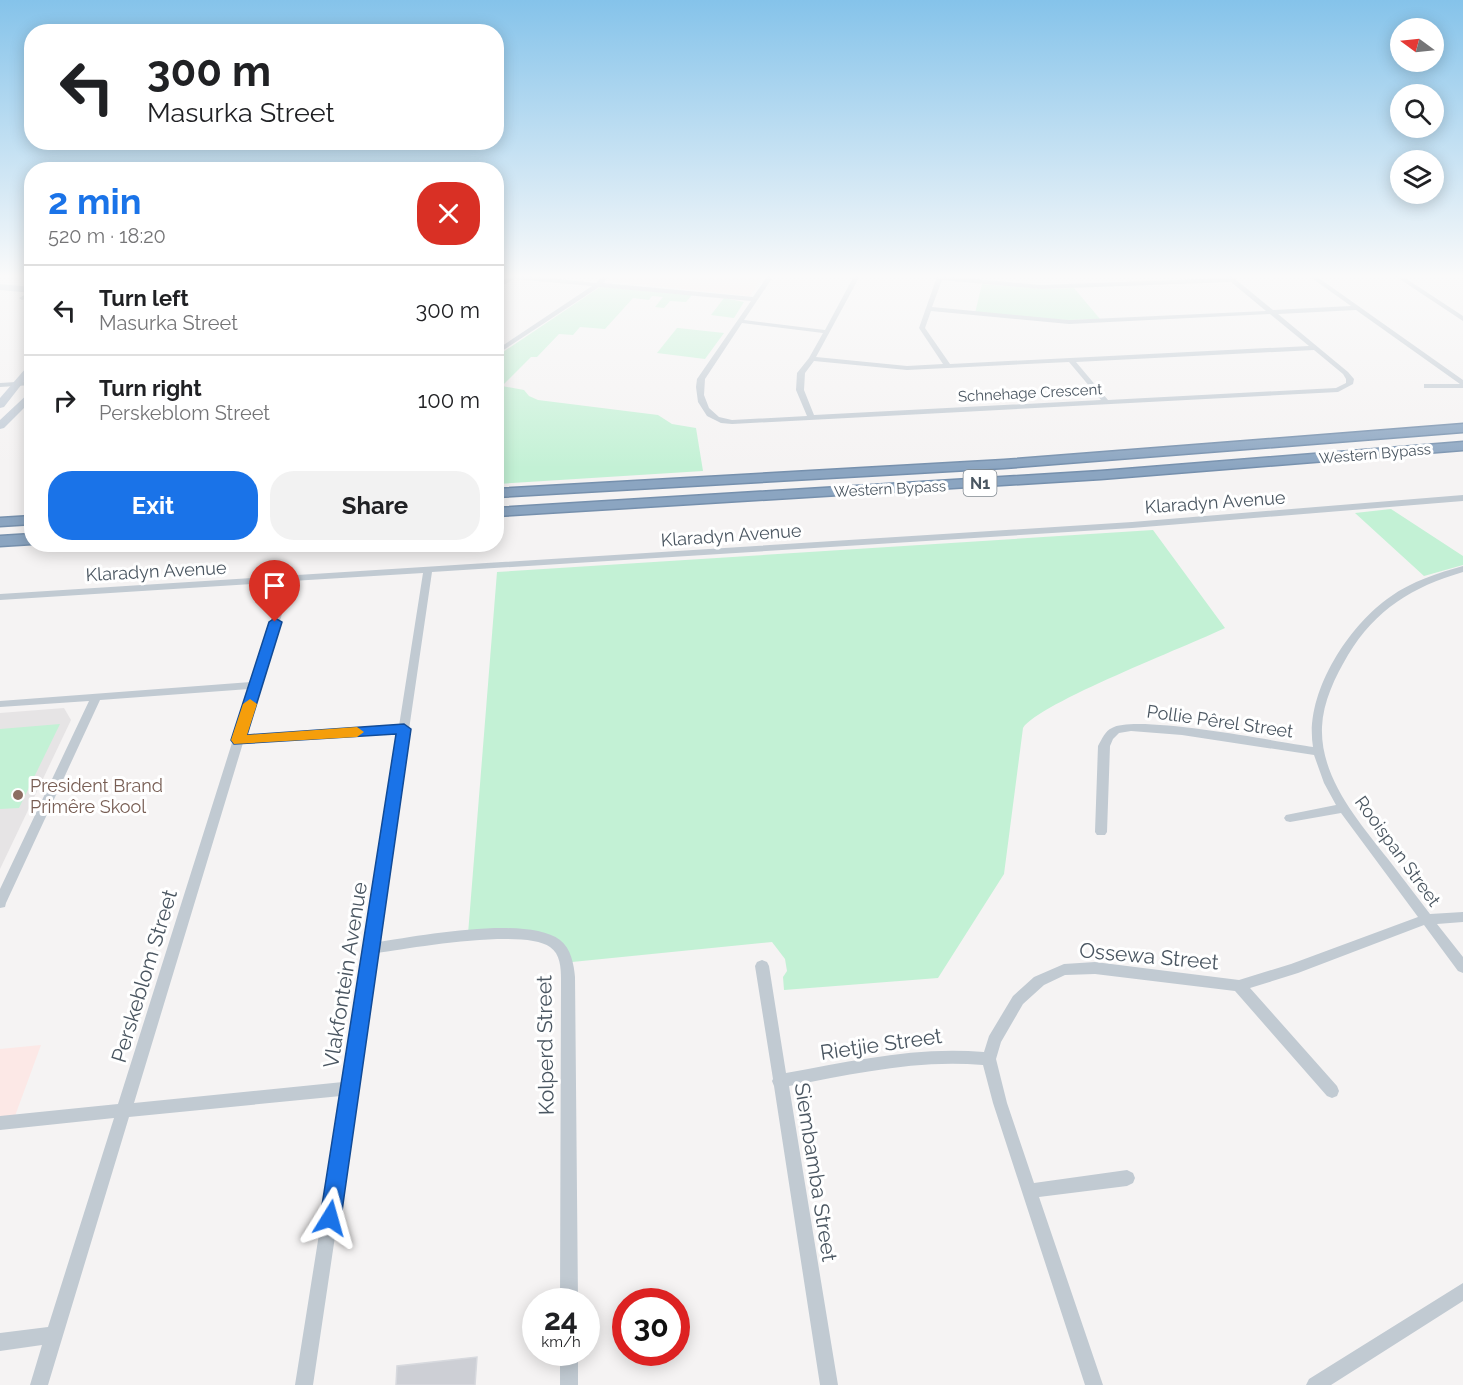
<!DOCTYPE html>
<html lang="en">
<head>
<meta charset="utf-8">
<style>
  body { margin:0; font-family:Raleway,sans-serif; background:#f2f2f2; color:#202124; height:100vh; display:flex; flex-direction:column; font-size:22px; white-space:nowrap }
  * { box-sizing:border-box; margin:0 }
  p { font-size:20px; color:#757577 }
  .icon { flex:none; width:33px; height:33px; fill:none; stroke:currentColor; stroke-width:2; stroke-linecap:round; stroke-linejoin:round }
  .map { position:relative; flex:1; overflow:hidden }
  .drawer { position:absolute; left:24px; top:162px; width:480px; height:390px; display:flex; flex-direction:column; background:#fff; border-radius:24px; box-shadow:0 3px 15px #0003 }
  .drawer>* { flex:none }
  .banner { position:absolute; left:24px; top:24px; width:480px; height:126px; border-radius:24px; box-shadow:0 3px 15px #0003; background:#fff; color:#202124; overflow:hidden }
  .needle { width:39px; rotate:285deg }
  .fabs { position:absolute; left:1390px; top:18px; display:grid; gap:12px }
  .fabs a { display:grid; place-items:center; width:54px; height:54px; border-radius:50%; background:#fff; box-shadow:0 3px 15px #0003; font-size:30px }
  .speed { position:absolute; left:522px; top:1288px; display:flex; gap:12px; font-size:30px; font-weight:700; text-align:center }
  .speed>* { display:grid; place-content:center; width:78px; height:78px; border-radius:50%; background:#fff; box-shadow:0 3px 15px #0003; line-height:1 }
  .speed small { font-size:15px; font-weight:400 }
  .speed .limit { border:9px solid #d22; background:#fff; color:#111 }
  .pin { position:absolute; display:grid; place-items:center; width:51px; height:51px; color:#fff; margin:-62px -26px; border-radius:50% 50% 50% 0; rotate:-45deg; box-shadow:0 0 6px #0007 }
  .pin .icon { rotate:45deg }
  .me { position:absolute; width:66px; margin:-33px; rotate:8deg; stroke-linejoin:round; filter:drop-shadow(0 0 4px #0008) }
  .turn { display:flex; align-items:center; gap:21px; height:126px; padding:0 24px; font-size:27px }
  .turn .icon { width:78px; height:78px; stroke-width:2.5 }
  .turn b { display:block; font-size:42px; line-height:51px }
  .round { display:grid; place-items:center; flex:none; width:63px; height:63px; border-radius:24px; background:#f2f2f2 }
  .summary { display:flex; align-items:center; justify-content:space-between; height:102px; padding:0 24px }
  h1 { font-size:36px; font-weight:700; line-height:45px; color:#1a73e8 }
  .button { display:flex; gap:12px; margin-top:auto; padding:12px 24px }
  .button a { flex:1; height:69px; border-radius:24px; background:#1a73e8; color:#fff; font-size:24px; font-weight:700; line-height:69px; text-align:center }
  .button a+a { background:#f2f2f2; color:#202124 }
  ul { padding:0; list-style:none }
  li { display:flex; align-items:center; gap:18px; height:90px; padding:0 24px; border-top:2px solid #e0e0e0 }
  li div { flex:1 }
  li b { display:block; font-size:22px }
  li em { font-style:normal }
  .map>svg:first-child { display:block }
  .education { fill:#e6e4e5 }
  .medical { fill:#fce8e6 }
  .green { fill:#c3f1d5 }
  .building { fill:#cdcfd5; stroke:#d7d9de; stroke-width:1.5 }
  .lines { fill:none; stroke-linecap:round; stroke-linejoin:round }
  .highway-casing { stroke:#7690ad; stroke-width:3 }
  .street { fill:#c1cad2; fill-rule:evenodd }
  .secondary { fill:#c1cbd6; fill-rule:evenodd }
  .highway { fill:#8ba5c1; fill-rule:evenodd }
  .route { fill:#1a73e8; stroke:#114b97; stroke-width:1.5 }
  .slow { fill:#f59e0b }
  .education-dot { fill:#8d6e63; stroke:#fff; stroke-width:2 }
  .labels { text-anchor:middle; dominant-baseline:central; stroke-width:6; stroke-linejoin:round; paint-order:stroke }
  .far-street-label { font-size:15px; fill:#4a5661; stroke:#fff }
  .shield { fill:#fff; stroke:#808990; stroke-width:1.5 }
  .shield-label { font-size:16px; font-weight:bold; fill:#4a5661 }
  .street-label { font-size:18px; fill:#4a5661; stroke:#fff }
  .education-label { font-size:18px; fill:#785e54; stroke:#fff; text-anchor:start }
  .near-street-label { font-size:21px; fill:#4a5661; stroke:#fff }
</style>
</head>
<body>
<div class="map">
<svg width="1463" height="1385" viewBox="0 0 1463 1385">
  <rect width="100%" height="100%" fill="#f5f3f3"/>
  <path class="education" d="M64 708 71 720 0 869V713Z"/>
  <path class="medical" d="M613 274H765L750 296 607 281Z
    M41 1045 15 1116 0 1117V1049Z"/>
  <path class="green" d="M982 284 1043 289 1074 288 1100 319 1067 320 975 313Z
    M600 287 692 295 686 302 670 301 664 308 655 307 663 297 652 296 649 300 633 298 605 329 580 327 573 335 559 334 537 357H531L502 386 524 390 529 396 538 400 658 415 672 424 696 428 703 471 497 484V356Z
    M724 298 744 302 734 318 711 315Z
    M677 328H678L724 333 705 359 657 353Z
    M1391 509 1463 556V565L1424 576 1355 513Z
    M1153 530 1225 628C1188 646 1039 703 1023 728L1004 874 938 978 784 990 783 977 787 971 785 959 772 942 572 962 555 938 468 934 497 572Z
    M60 724 19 808 0 809V729Z"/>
  <path class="building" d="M477 1357 475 1385H396L397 1366Z"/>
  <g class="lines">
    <g class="highway-casing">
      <path id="highway" d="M1463 424V432L1004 468 496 497V489L1004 460Z
        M1463 442V450L1101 479 496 516V508L1101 471Z
        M32 516V524L0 526V518Z
        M32 534V544L0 546V536Z"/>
    </g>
    <path class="street" d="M513 274 596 283 605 274H612L603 283 753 297 769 274H775L744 320 825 330 855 274H861L816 357 907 366 943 364 919 328 938 274H944L943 276 1041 285 1227 278 1222 274H1229L1273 310 1351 306 1306 274H1313L1463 380V388H1424V384H1460L1356 310 1278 314 1348 372 1354 379 1353 384 1338 392 732 424 721 423 707 416 698 402 696 387 697 379 751 301 599 287 496 355V350L592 286 514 279 496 289V284ZM942 280 1041 289 1231 282 1266 311 1069 320 932 307ZM931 311 1069 324 1270 314 1309 346 950 364 925 328ZM742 323 823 333 809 358 797 373 796 390 807 416 732 420 719 417 709 408 704 395 705 379ZM1314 350 1343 374 1346 379V383L1336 388 1108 400 1076 362ZM814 361 907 370 1069 362 1101 400 814 415 804 390 805 373Z
      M1392 274H1399L1463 316V321Z
      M32 291V296L22 300 19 298Z
      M32 381V385L0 387V383Z
      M1463 495V501L1132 528 432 572 378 942C419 936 527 915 560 940 571 948 574 965 575 977L578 1302H560L561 985C561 973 562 955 550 947 524 928 411 948 377 953L313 1385H295L341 1096 129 1117 48 1385H30L42 1345 0 1351V1333L48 1327 114 1118 0 1130V1116L118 1104 249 689 100 700 6 903 5 907 0 908V889L89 701 0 707V701L251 682 283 582 0 600V594L1132 522ZM423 573 399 726 245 736 292 581ZM398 733 343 1082 134 1103 243 743Z
      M1463 566V572C1412 587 1376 609 1348 655 1335 677 1323 702 1322 727 1320 778 1359 822 1388 859 1402 877 1416 896 1430 914L1463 912V922L1437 924 1463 957V973L1458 971 1424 925 1298 973 1250 988 1337 1086 1339 1091 1337 1096 1332 1098 1327 1096 1235 991 1095 974 1065 975 1044 985 1023 1004 1001 1042 996 1059 1007 1103 1034 1183 1127 1170 1133 1173 1135 1178 1133 1183 1127 1186 1039 1197 1103 1385H1085L993 1103 983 1065C917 1059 853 1074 789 1086L838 1385H820L774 1086 772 1081 773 1079 755 966 757 962 762 960 767 962 769 966 786 1073C852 1061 917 1046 984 1052L989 1036 1013 996 1034 977 1064 964 1095 962 1239 980 1291 964 1418 917 1341 813 1290 822 1286 821 1284 818 1286 815 1336 805 1324 783 1314 755 1182 735 1131 731 1119 733 1113 739 1110 746 1107 832 1105 835H1097L1095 832 1098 746C1102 739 1105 731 1112 728 1137 714 1277 742 1313 747 1304 694 1348 626 1390 597 1412 581 1438 573 1463 566Z
      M1463 1283V1301L1331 1385H1306L1309 1379Z
      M560 1353H578V1385H560Z"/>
    <path class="secondary" d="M0 284 32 287V293L0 290Z
      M32 361V371L4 407 0 408V398Z
      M32 390V400L4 428 0 429V420Z"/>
    <use href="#highway" class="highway"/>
  </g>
  <linearGradient id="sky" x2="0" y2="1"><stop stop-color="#85c3ea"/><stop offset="0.59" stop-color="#fafafa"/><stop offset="1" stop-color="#fafafa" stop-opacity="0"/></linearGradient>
  <rect width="1463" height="468" fill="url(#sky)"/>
  <path class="route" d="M275 618 282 622 247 735 404 724 411 729 341 1218 338 1226 330 1229 323 1226 320 1218 396 734 234 744 231 740 269 622Z"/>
  <path class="slow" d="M250 699 257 704 247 735 357 727 364 732 357 737 234 744 231 740 243 704Z"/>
  <circle class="education-dot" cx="18" cy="795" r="6"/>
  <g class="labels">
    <g class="far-street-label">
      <text transform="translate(1030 393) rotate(-3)">Schnehage Crescent</text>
      <text transform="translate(1375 454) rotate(-5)">Western Bypass</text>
      <text transform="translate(890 489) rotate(-3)">Western Bypass</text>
    </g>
    <rect class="shield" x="963.5" y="470" width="33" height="26" rx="4.5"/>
    <g class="shield-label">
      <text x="980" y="483">N1</text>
    </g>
    <g class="street-label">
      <text transform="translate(1215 502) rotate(-4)">Klaradyn Avenue</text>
      <text transform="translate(731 535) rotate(-4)">Klaradyn Avenue</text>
      <text transform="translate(156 571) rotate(-3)">Klaradyn Avenue</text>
      <text transform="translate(1220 721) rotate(8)">Pollie Pêrel Street</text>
      <text transform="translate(1398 851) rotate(54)">Rooispan Street</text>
    </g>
    <g class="education-label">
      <text x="30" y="785">President Brand<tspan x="30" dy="21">Primêre Skool</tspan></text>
    </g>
    <g class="near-street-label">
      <text transform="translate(1149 956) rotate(5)">Ossewa Street</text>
      <text transform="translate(345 975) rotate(-81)">Vlakfontein Avenue</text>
      <text transform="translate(144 976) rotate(-73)">Perskeblom Street</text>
      <text transform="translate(881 1044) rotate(-8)">Rietjie Street</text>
      <text transform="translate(545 1045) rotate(-91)">Kolperd Street</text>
      <text transform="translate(816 1172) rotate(81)">Siembamba Street</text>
    </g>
  </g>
</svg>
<div class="fabs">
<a><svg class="needle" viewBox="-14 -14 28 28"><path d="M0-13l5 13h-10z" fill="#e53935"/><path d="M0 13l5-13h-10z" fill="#757577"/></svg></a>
<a><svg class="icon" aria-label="search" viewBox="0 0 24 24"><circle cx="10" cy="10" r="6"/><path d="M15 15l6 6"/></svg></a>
<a><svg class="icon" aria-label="layers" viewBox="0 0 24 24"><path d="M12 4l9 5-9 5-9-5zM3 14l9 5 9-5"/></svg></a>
</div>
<div class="speed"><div>24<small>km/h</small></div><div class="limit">30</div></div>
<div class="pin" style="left:275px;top:622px;background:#d93025"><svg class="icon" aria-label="arrive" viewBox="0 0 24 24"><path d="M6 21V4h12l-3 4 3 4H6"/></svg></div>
<svg class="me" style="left:330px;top:1218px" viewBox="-20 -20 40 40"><path d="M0-17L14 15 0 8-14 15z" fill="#1a73e8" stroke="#fff" stroke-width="4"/></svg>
<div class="banner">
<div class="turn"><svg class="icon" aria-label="left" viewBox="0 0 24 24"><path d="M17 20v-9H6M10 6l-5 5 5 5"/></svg><div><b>300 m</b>Masurka Street</div></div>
</div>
<section class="drawer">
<div class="summary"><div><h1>2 min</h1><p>520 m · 18:20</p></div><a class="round" style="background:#d93025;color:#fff"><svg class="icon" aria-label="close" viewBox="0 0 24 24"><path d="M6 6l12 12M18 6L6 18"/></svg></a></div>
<ul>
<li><svg class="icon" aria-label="left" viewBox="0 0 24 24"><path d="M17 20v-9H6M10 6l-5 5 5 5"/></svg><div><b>Turn left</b><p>Masurka Street</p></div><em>300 m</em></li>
<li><svg class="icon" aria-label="right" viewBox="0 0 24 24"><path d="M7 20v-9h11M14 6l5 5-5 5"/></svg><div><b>Turn right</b><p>Perskeblom Street</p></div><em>100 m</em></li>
</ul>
<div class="button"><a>Exit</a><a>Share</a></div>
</section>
</div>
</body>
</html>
